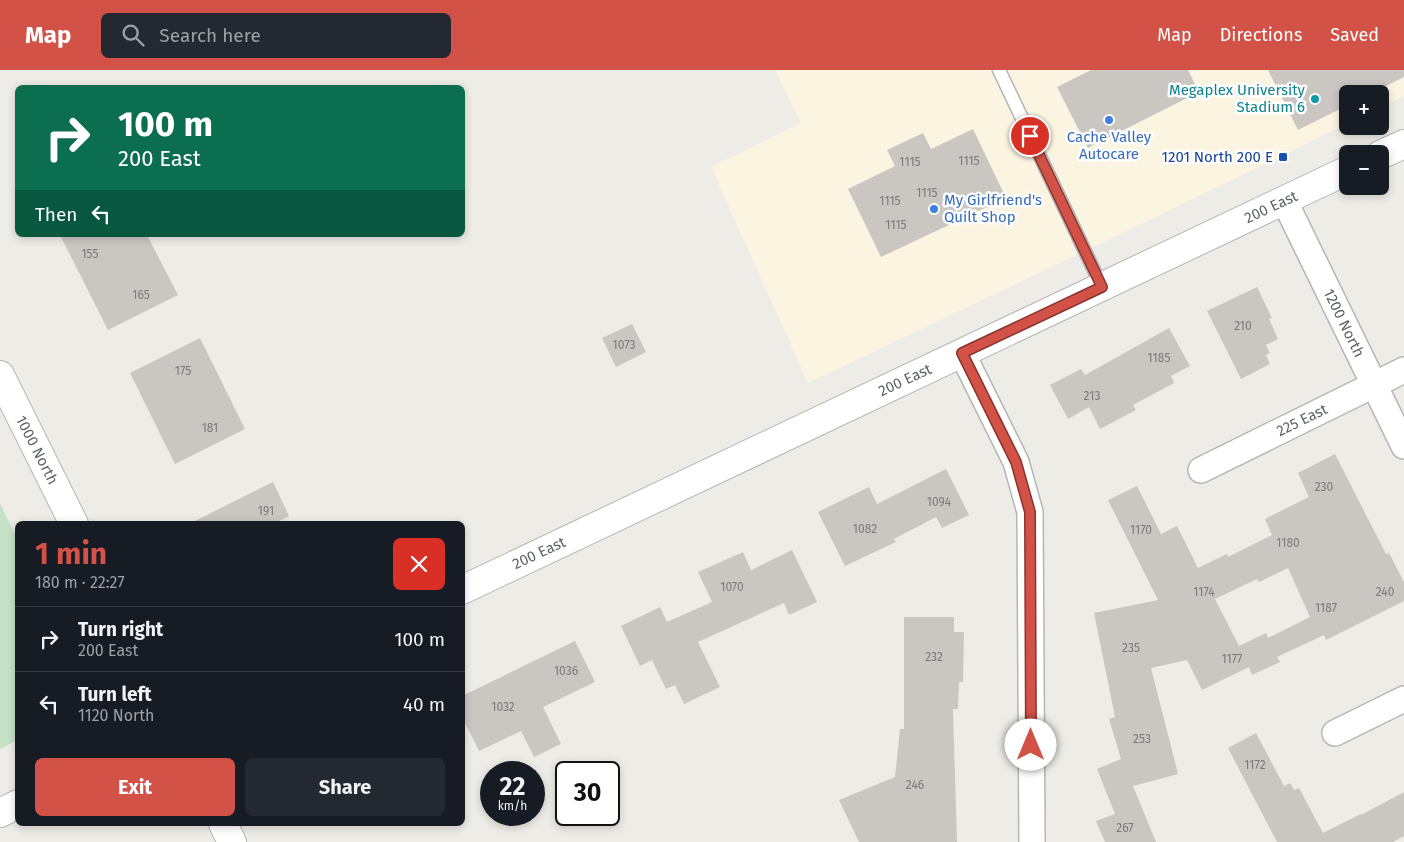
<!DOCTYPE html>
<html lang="en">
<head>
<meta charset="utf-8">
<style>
  body { margin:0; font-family:"Fira Sans",sans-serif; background:#242831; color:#f1f3f6; height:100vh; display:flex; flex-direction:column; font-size:19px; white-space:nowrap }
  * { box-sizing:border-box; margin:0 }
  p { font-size:16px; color:#9ea1a6 }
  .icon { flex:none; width:28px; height:28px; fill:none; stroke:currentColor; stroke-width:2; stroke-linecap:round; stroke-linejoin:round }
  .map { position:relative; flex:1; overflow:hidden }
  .side { position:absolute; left:15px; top:451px; width:450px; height:305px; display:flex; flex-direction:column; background:#171b24; border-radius:8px; box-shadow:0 2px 8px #0003 }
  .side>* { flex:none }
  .hud { position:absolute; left:15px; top:15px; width:450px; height:152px; border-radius:8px; box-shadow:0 2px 8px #0003; background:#0b6e4f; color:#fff; overflow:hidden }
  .tools { position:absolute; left:1339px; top:15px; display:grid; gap:10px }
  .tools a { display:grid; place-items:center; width:50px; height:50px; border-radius:8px; background:#171b24; box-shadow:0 2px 8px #0003; font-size:25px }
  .speed { position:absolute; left:480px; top:691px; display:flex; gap:10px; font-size:25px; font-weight:700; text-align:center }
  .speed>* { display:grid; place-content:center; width:65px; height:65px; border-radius:50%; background:#171b24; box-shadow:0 2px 8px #0003; line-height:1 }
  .speed small { font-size:12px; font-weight:400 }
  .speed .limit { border:2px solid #111; border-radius:8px; background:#fff; color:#111 }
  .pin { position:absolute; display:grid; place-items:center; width:42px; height:42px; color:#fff; margin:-21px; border:2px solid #fff; border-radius:50%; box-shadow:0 1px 5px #0007 }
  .me { position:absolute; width:55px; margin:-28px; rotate:0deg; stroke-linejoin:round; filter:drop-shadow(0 0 4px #0008) }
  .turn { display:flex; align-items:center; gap:18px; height:105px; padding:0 20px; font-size:22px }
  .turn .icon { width:65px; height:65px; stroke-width:2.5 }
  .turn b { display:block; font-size:35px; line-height:42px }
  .then { display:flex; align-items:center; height:48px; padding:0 20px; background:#0003; gap:10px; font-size:19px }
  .round { display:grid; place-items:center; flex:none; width:52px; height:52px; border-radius:8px; background:#242831 }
  .head { display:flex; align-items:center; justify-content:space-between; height:85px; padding:0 20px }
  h1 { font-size:30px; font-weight:700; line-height:38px; color:#d35247 }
  .action { display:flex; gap:10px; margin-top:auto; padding:10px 20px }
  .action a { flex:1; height:58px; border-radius:8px; background:#d35247; color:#fff; font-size:20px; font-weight:700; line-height:58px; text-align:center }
  .action a+a { background:#242831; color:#f1f3f6 }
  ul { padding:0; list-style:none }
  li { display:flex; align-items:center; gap:15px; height:65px; padding:0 20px; border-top:1px solid #363941 }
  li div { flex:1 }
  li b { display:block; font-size:19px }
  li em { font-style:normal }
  header { display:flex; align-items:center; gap:30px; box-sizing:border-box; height:70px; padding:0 25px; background:#d35247; color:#fff }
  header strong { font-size:24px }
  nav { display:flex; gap:28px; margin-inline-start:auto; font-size:18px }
  .search { width:350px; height:45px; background:#242831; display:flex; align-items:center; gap:12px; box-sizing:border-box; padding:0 18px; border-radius:8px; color:#9ea1a6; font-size:19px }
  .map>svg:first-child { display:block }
  .commercial { fill:#faf4e0 }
  .green { fill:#c6e2c6 }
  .building { fill:#cac7c3; fill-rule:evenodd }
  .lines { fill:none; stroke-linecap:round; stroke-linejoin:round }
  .service-casing { stroke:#b3b6b9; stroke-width:15 }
  .minor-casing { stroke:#b3b6b9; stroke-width:28 }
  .tertiary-casing { stroke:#b3b6b9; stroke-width:30 }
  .secondary-casing { stroke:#b3b5b9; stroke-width:30 }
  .service { stroke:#fff; stroke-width:12 }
  .minor { stroke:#fff; stroke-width:25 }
  .tertiary { stroke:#fff; stroke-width:28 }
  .secondary { stroke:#fff; stroke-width:28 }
  .route-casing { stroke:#89352e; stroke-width:12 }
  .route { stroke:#d35247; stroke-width:9 }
  .culture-dot { fill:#0f9aa8; stroke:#fff; stroke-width:2 }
  .shop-dot { fill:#3f7fe0; stroke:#fff; stroke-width:2 }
  .transit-dot { fill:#1a4fb4; stroke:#fff; stroke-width:2 }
  .labels { text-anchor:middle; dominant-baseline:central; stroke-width:5; stroke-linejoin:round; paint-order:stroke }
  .number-label { font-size:12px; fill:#797a7c }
  .culture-label { font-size:15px; fill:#0d838f; stroke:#fff; text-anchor:end }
  .shop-label { font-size:15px; fill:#366cbe; stroke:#fff }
  .transit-label { font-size:15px; fill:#164399; stroke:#fff; text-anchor:end }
  .street-label { font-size:15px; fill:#5e6165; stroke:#fff }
</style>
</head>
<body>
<header>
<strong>Map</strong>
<div class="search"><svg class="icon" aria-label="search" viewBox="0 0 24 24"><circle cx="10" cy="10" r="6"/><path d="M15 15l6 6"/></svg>Search here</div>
<nav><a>Map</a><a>Directions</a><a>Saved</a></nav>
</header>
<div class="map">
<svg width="1404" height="772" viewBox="0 0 1404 772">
  <rect width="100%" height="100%" fill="#eeece7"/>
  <path class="commercial" d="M775 0H1404V26L1380 38V24H1348L1347 54 1131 159 808 313 711 97 801 53Z"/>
  <path class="green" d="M0 433 17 469V670L0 679Z"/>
  <path class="building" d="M1091 0H1188L1199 22 1088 78 1057 17Z
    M1268 0H1404V7L1370 24H1348V35L1298 60Z
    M973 59 1006 128 881 187 848 119 895 96 887 80 923 63 931 79Z
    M60 165H147L178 225 108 260Z
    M1257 217 1272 248 1269 249 1278 269 1266 275 1270 283 1266 285 1270 294 1241 309 1207 241Z
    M632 254 646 282 616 297 602 268Z
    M1169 258 1190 296 1171 306 1174 313 1133 335 1136 340 1100 359 1089 337 1068 349 1050 315 1081 299 1085 305Z
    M200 268 245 359 175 394 130 303Z
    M1335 384 1386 484 1389 483 1404 512V531L1326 570 1324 565 1277 587 1280 592 1252 605 1249 597 1202 620 1187 590 1151 598 1178 704 1133 716 1156 772H1105L1096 751 1115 744 1097 699 1121 689 1109 649 1115 647 1094 543 1158 530 1108 430 1137 416 1161 464 1177 456 1198 498 1227 484 1228 487 1272 465 1265 449 1309 427 1298 403ZM1288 498 1310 547 1268 568 1266 563 1239 576 1215 529 1257 509 1259 512Z
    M946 399 969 445 942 458 936 447 894 469 896 472 845 496 818 442 869 417 877 434Z
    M273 412 289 446 273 454H189Z
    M792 480 817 532 789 545 784 533 698 572 720 617 684 634 675 615 666 619 652 590 640 596 621 556 660 537 667 552 712 532 698 502 743 482 751 500Z
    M904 547H954V562H964L963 612H959L958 639H953L957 772H859L839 730 895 707 900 659H904Z
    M575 571 595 612 543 637 561 674 534 687 521 661 479 681 462 647V626Z
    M1256 663 1284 716 1290 713 1294 720 1299 718 1323 763 1361 744V745L1404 722V766L1393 772H1277L1228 678Z"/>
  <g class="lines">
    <g class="service-casing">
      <path id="service" d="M999 0 1102 217"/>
    </g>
    <g class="minor-casing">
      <path id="minor" d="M1284 130 1404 376
        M962 283 1016 392 1030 442 1032 772
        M1201 400 1404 300
        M1335 663 1404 629"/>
    </g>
    <g class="tertiary-casing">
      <path id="tertiary" d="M0 305 74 454
        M223 754 232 772"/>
    </g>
    <g class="secondary-casing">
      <path id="secondary" d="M1380 85 1404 74
        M462 520 1348 100
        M0 743 18 734"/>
    </g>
    <use href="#service" class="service"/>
    <use href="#minor" class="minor"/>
    <use href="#tertiary" class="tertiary"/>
    <use href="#secondary" class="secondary"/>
  </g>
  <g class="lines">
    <g class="route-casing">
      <path id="route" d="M1030 66 1102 217 962 283 1016 392 1030 442 1031 675"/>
    </g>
    <use href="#route" class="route"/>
  </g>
  <circle class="culture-dot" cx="1315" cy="29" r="5"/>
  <g class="shop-dot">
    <circle cx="1109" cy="50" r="5"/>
    <circle cx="934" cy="139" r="5"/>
  </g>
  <rect class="transit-dot" x="1278" y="82" width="10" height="10" rx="2.5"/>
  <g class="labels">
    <g class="number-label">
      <text x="969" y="91">1115</text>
      <text x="910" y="92">1115</text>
      <text x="927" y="123">1115</text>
      <text x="890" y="131">1115</text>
      <text x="896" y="155">1115</text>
      <text x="90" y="184">155</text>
      <text x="141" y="225">165</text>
      <text x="1243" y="256">210</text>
      <text x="624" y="275">1073</text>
      <text x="1159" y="288">1185</text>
      <text x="183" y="301">175</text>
      <text x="1092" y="326">213</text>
      <text x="210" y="358">181</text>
      <text x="1324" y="417">230</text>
      <text x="939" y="432">1094</text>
      <text x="266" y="441">191</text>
      <text x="865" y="459">1082</text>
      <text x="1141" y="460">1170</text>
      <text x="1288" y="473">1180</text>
      <text x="732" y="517">1070</text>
      <text x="1204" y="522">1174</text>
      <text x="1385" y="522">240</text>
      <text x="1326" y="538">1187</text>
      <text x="1131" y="578">235</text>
      <text x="934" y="587">232</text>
      <text x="1232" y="589">1177</text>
      <text x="566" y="601">1036</text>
      <text x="503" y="637">1032</text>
      <text x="1142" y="669">253</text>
      <text x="1255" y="695">1172</text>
      <text x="915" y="715">246</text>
      <text x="1125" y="758">267</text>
    </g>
    <g class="culture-label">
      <text x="1305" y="20">Megaplex University<tspan x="1305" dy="17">Stadium 6</tspan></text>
    </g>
    <g class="shop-label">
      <text x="1109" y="67">Cache Valley<tspan x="1109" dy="17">Autocare</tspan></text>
      <text x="944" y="130" text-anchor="start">My Girlfriend's<tspan x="944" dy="17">Quilt Shop</tspan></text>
    </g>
    <g class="transit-label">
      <text x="1273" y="87">1201 North 200 E</text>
    </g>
    <g class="street-label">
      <text transform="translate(1271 137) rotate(-25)">200 East</text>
      <text transform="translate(1344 253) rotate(64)">1200 North</text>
      <text transform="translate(905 310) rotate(-25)">200 East</text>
      <text transform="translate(1302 350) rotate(-26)">225 East</text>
      <text transform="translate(37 380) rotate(63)">1000 North</text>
      <text transform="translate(539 483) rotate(-25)">200 East</text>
    </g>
  </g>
</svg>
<div class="tools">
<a>+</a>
<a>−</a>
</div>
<div class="speed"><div>22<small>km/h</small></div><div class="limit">30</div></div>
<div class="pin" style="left:1030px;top:66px;background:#d93025"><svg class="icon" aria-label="arrive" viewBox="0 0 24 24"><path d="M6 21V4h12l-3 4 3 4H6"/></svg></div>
<svg class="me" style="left:1031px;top:675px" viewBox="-20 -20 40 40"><circle r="19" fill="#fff"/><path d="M0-13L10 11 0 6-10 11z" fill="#d35247"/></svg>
<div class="hud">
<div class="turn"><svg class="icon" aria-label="right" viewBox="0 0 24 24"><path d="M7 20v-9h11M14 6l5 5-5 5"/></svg><div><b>100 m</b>200 East</div></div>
<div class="then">Then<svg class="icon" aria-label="left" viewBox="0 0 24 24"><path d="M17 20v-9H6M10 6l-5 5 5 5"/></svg></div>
</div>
<section class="side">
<div class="head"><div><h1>1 min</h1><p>180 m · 22:27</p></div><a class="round" style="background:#d93025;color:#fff"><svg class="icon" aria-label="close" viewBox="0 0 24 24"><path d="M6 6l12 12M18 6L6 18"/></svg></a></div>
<ul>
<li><svg class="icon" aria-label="right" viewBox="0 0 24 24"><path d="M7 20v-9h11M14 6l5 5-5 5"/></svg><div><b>Turn right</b><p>200 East</p></div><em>100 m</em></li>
<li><svg class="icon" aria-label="left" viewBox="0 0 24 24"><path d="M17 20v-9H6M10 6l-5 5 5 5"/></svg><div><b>Turn left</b><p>1120 North</p></div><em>40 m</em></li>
</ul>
<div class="action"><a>Exit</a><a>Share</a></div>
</section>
</div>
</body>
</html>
